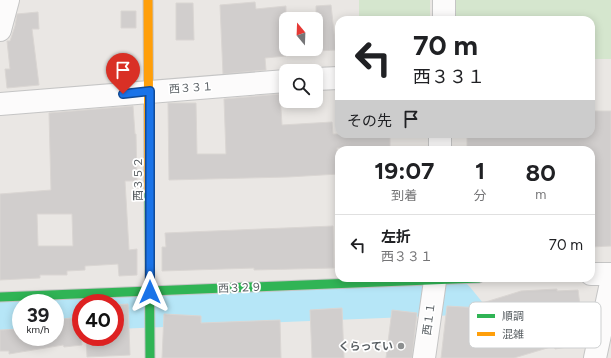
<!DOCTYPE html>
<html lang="ja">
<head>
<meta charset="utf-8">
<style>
  body { margin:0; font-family:Figtree,"Noto Sans JP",sans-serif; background:#f6f6f6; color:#202124; height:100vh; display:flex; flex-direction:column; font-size:15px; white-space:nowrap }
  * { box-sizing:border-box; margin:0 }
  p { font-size:13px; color:#757577 }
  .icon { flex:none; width:22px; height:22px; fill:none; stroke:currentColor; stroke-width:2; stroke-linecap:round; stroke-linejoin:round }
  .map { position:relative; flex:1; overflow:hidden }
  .sheet { position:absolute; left:335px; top:146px; width:260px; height:136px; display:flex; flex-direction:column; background:#fff; border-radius:12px; box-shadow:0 2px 10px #0003 }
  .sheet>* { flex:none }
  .hud { position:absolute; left:335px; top:16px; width:260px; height:122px; border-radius:12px; box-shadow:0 2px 10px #0003; background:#fff; color:#202124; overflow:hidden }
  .needle { width:26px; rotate:341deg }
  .buttons { position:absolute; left:279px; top:12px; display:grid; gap:8px }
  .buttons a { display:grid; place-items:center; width:44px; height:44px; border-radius:8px; background:#fff; box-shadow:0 2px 10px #0003; font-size:20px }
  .speed { position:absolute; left:12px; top:294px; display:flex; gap:8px; font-size:20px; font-weight:700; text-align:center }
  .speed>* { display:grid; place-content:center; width:52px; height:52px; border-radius:50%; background:#fff; box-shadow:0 2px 10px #0003; line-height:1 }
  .speed small { font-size:10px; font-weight:400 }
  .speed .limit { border:6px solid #d22; background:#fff; color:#111 }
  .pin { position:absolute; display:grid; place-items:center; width:34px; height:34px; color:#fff; margin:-41px -17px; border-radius:50% 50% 50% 0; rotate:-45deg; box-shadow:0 0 4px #0007 }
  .pin .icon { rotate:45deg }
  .me { position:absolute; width:44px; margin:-22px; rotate:0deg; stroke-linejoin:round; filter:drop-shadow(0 0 3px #0008) }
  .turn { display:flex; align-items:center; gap:14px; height:84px; padding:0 12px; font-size:18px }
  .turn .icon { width:52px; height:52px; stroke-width:2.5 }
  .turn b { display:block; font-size:28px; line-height:34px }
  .then { display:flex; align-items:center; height:38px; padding:0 12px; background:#0003; gap:8px; font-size:15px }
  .eta { display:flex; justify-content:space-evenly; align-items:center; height:68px; text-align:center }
  .eta b { font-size:24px; font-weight:700; line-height:28px }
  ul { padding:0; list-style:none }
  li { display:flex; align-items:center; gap:12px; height:60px; padding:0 12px; border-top:1px solid #e0e0e0 }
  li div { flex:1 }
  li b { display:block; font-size:15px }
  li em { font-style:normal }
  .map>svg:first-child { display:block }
  .green { fill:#d5e6ce }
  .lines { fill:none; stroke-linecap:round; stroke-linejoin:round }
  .river { stroke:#b6e6f7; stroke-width:34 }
  .building { fill:#d1cecd; stroke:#dad6d3; fill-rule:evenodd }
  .street-casing { stroke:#c5c5c5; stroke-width:24 }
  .fast-casing { stroke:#c5c5c5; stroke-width:11 }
  .slow-casing { stroke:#c5c5c5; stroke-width:11 }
  .street { stroke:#fcfbfb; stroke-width:22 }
  .fast { stroke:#30b455; stroke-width:9 }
  .slow { stroke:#ff9f0a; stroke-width:9 }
  .route-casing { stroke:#114b97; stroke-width:10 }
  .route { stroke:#1a73e8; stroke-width:7 }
  .poi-dot { fill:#8c8f90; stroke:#fff; stroke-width:1.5 }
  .labels { text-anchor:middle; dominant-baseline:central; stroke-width:3.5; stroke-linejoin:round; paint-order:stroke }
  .street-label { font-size:11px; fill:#595f63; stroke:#fff }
  .poi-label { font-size:11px; font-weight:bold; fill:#595f63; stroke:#fff; text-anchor:end }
  .key { fill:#fff; stroke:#cdcfd0; stroke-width:1 }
  .key-label { font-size:11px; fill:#595f63 }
</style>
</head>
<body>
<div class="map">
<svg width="611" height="358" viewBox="0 0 611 358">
  <rect width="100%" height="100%" fill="#eae7e4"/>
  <path class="green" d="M359 0H430V20H359Z
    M456 0H611V59H591V20H455Z"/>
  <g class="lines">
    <path class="river" d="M55 312H81
      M115 312 457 298 470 314 497 358
      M0 313H21"/>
  </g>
  <path class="building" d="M255 2 256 9 286 6V56L265 58 266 70 223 74 220 5Z
    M176 3H193L194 40H176Z
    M331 5 336 50 316 51V6Z
    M121 11H136V28H121Z
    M38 12 39 29H32L39 85 7 88 5 69H10L7 41H10L15 26 17 14Z
    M280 94 282 125 332 122 333 134H390V150H368L367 147 337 148 339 174 288 177 169 180 168 103H196L197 154H226L224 99Z
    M133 106 135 134H136L137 181H125L129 250 137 249V275L119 276 118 264 85 266V270L67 271V275H40V278L0 280V194L51 190 49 113ZM37 214H72L73 246H38Z
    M591 111H611V246L591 247V150H467V134H591Z
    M333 226 334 268 254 270V268L162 271V247H166L165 233Z
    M557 289V291L578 290 585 344 555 349 554 346 514 358H441L447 306 480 308 479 304 521 291Z
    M128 304 130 355 87 357 86 337H115V305Z
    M342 308 344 358H312L310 310Z
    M392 310 417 313 412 358H386Z
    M164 314 201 316V323L280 320 281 358H162Z
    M79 317 82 345 64 347 63 345 9 354V351H0V330L20 329V337H55V320Z"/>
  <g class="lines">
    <g class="street-casing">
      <path id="street" d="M444 20V0
        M0 30 8 0
        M316 79 339 78
        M0 104 286 81
        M440 150V134
        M591 274H611
        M424 358 435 281
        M595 358 611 283"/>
    </g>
    <g class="fast-casing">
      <path id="fast" d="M149 192 150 358
        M0 297 479 278"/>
    </g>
    <g class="slow-casing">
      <path id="slow" d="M148 0 149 192"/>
    </g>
    <use href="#street" class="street"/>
    <use href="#fast" class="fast"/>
    <use href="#slow" class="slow"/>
  </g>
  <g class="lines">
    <g class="route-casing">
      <path id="route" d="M123 94 150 91V292"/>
    </g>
    <use href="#route" class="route"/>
  </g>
  <circle class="poi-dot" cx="401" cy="346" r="4"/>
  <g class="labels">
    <g class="street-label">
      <text transform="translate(191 88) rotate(-4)">西３３１</text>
      <text transform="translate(138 179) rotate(-90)">西３５２</text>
      <text transform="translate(240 288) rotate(-2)">西３２９</text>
      <text transform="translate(429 319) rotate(-82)">西１１</text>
    </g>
    <g class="poi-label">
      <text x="393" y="346">くらってい</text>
    </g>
  </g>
  <rect x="469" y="302" width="132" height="46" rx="6" class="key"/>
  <rect x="477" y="314" width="18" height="4" fill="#30b455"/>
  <rect x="477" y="332" width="18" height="4" fill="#ff9f0a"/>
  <g class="key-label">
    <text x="502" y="320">順調</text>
    <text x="502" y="338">混雑</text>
  </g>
</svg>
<div class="buttons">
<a><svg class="needle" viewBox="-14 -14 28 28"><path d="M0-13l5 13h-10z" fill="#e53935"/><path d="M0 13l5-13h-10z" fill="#757577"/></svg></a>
<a><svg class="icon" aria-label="search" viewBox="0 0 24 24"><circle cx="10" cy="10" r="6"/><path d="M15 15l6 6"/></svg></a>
</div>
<div class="speed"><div>39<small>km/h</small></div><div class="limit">40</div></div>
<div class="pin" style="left:123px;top:94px;background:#d93025"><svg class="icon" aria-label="arrive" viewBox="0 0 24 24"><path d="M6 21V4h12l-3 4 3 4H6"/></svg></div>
<svg class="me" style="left:150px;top:292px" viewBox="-20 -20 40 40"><path d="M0-17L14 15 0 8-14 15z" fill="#1a73e8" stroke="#fff" stroke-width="4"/></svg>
<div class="hud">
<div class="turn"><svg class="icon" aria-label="left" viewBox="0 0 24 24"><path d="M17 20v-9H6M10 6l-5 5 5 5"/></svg><div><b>70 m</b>西３３１</div></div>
<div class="then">その先<svg class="icon" aria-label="arrive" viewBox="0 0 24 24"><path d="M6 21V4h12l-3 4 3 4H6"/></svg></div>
</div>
<section class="sheet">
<div class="eta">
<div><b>19:07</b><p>到着</p></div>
<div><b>1</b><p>分</p></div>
<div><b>80</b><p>m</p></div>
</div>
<ul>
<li><svg class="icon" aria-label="left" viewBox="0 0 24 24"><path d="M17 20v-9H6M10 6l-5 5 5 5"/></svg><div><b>左折</b><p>西３３１</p></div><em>70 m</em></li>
</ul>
</section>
</div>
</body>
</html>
